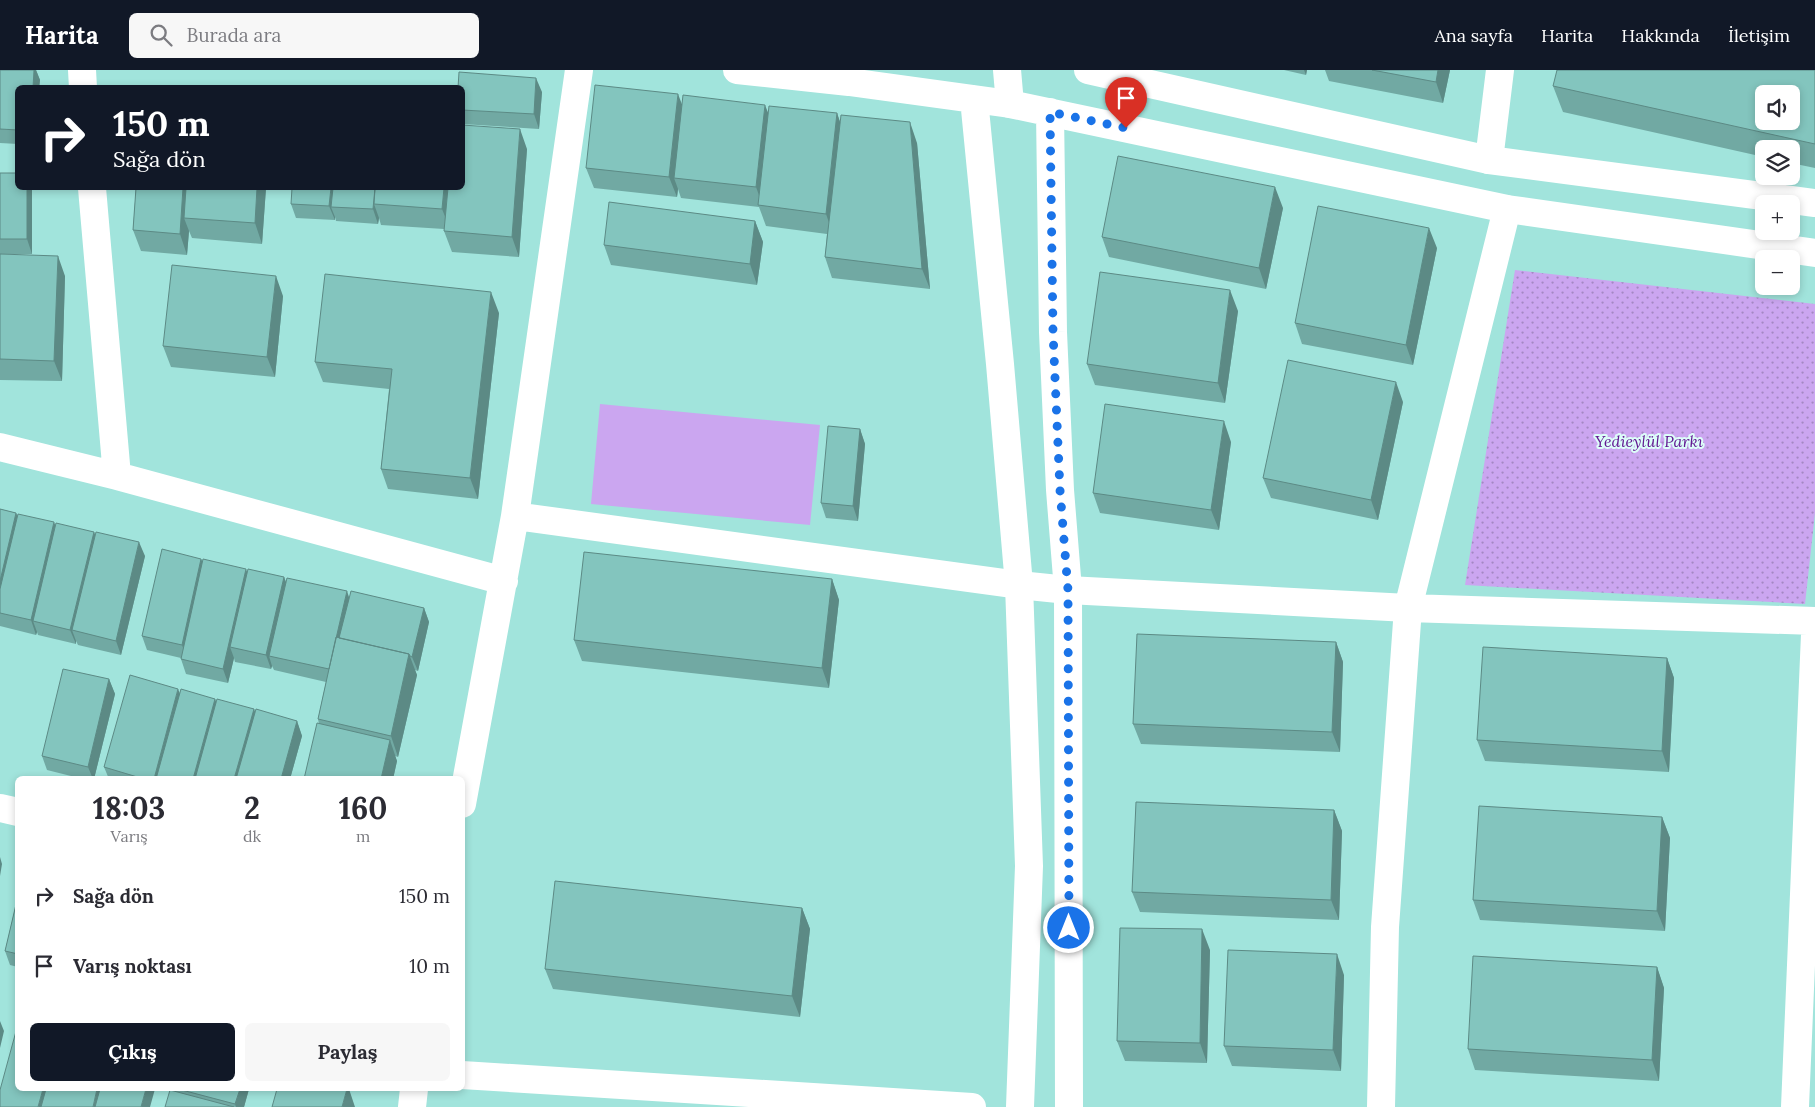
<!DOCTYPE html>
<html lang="tr">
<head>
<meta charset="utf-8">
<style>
  body { margin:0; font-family:Lora,serif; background:#f7f7f7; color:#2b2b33; height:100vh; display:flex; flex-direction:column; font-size:19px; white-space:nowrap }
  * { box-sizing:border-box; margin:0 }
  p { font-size:16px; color:#7c7c81 }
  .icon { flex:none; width:28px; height:28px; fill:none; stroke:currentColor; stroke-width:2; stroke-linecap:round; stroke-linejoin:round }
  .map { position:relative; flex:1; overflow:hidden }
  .panel { position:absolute; left:15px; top:706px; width:450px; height:315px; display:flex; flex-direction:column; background:#fff; border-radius:8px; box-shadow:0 2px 8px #0003 }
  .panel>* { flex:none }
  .banner { position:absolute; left:15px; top:15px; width:450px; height:105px; border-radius:8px; box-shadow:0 2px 8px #0003; background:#111827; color:#fff; overflow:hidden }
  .buttons { position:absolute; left:1755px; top:15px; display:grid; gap:10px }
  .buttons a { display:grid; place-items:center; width:45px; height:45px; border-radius:8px; background:#fff; box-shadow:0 2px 8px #0003; font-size:25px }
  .pin { position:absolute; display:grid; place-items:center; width:42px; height:42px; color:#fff; margin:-51px -21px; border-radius:50% 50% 50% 0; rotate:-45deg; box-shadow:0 0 5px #0007 }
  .pin .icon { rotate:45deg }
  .me { position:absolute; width:55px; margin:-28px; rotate:0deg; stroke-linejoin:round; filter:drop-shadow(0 0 4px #0008) }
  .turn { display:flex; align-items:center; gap:18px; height:105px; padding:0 15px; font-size:22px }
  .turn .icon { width:65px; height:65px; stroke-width:2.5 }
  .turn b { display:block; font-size:35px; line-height:42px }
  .eta { display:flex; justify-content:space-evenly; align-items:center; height:85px; text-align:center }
  .eta b { font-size:30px; font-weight:700; line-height:35px }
  .primary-button { display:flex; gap:10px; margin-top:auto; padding:10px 15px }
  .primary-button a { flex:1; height:58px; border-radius:8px; background:#111827; color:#fff; font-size:20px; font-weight:700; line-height:58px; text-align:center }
  .primary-button a+a { background:#f7f7f7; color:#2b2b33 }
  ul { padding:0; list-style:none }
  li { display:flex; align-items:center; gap:15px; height:70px; padding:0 15px }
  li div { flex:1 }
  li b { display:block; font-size:19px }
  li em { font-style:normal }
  header { display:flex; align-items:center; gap:30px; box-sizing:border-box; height:70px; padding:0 25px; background:#111827; color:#fff }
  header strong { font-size:24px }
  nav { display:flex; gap:28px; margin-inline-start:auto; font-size:18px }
  .search { width:350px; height:45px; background:#f7f7f7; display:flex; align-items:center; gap:12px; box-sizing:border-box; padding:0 18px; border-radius:8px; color:#7c7c81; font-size:19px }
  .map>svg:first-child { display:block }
  .park { fill:url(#park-dots) }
  .pitch { fill:#cba6f0 }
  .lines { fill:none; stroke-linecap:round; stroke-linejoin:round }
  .street { stroke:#fff; stroke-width:28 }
  .secondary { stroke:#fff; stroke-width:28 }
  .wall { fill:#71a9a3 }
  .shaded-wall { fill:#5c8a85 }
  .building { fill:#83c5be; stroke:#5c8a85; fill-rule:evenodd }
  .route { stroke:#1a73e8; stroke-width:9; stroke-dasharray:0 16.2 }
  .labels { text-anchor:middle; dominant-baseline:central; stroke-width:4; stroke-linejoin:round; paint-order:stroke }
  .park-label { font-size:16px; font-style:italic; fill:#621892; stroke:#ddfef9 }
</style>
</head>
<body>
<header>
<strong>Harita</strong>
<div class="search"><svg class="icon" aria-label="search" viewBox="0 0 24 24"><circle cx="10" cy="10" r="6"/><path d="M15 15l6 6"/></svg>Burada ara</div>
<nav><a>Ana sayfa</a><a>Harita</a><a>Hakkında</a><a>İletişim</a></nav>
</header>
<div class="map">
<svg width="1815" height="1037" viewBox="0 0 1815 1037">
  <defs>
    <pattern id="park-dots" width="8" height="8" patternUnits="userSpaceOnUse" patternTransform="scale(1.25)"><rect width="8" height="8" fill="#cba6f0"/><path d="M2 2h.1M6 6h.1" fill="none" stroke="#a488c3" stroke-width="1.8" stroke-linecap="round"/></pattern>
  </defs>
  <rect width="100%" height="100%" fill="#a1e4dc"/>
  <path class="park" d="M1515 200 1815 234V443L1805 534 1465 515Z"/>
  <path class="pitch" d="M600 334 820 355 810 455 591 434Z"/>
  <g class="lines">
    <path class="street" d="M82 0 83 18
      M1007 0 1010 34
      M1489 90 1500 0
      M92 118 117 406 504 511
      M0 377 117 406
      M515 446 1019 515 1068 520 1408 538 1815 551
      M462 734 515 446 579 0
      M0 738 18 742
      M462 1005 972 1037
      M412 1037 414 1019
      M1381 1037 1385 857 1408 538 1507 139
      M1795 1037 1815 564"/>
    <path class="secondary" d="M737 0 849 12 1010 34 1507 139 1815 183
      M1088 0 1489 90 1815 133
      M974 29 1000 294 1019 515 1029 796 1020 1037
      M1050 42 1053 262 1060 420 1068 520 1069 1037"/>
  </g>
  <path class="wall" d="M0 0H36L40 10 39 18H18V74L0 73Z
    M1284 0H1307L1306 5Z
    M1325 0H1450L1443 33 1329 11Z
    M1815 0V98L1791 93V79H1764V87L1563 42 1553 16Z
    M462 18 542 22 539 59 462 54Z
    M682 34 768 43H837L840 52 917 73 930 219 832 208 825 187 827 164 766 156 759 137 681 128 678 119 677 127 594 118 586 98Z
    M527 79 519 187 452 182 444 161V159L381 155 379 148 378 154 336 151 335 147V150L296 148 291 134Z
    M0 103 18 118H32V184H0Z
    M136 118H266L262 174 192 168 189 161 187 185 141 181 133 160Z
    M1283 138 1266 219 1109 187 1102 167Z
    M755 151 763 172 757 215 611 195 604 175Z
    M1437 178 1413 295 1302 274 1295 253Z
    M0 184 65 206 62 311 0 310Z
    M283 226 275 307 171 297 163 276Z
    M1238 241 1225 333 1095 315 1087 294Z
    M499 243 478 429 388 419 381 399 389 319 323 312 315 292Z
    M1403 332 1378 450 1271 428 1263 408Z
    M860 359 865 374 858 451 826 448 821 433Z
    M1231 372 1219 460 1100 443 1093 423Z
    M0 439 16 443 18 446 56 456 94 462 95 465 145 486 121 585 78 575 76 571V574L38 565 37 562 36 565 0 556Z
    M201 489 203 492 247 502 284 507 286 512 349 528 424 538 429 552 418 601 415 600 417 605 398 687 395 686 397 691 393 709H304L319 654 318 649 326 612 274 600 272 596 271 599 235 592 234 588 228 613 186 604 181 589V588L147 580 142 566Z
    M832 509 839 530 829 618 582 591 574 570Z
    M1336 572 1343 592 1340 682 1141 674 1133 654Z
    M1667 588 1674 608 1669 702 1485 691 1477 670Z
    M109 609 115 624 94 709H83L47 700 42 686Z
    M180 623 215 629 216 632 254 639 255 642 297 651 302 666 290 709H109L104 697Z
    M1334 740 1342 761 1339 850 1140 842 1132 822Z
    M1662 747 1670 768 1665 861 1480 850 1473 830Z
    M18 826V897L10 895 5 881Z
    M802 838 810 859 800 947 553 919 545 899Z
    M1210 880 1207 993 1125 991 1117 971Z
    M1657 897 1664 918 1659 1011 1475 1000 1468 979Z
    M1344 905 1341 1001 1232 996 1224 976Z
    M171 1019H249L244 1037H165L172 1021Z"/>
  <path class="shaded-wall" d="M34 0H36L40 10 39 18H33Z
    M1304 0H1307L1306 5Z
    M1438 0H1450L1443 33 1436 12Z
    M536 8 542 22 539 59 534 44Z
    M678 24 686 45 674 108 678 119 677 127 669 107Z
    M765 35 773 55 763 136 756 117Z
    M837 43 844 64 833 164 826 144Z
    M910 52 917 73 930 219 922 199Z
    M520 59 527 79 519 187 512 167Z
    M1275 117 1283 138 1266 219 1259 198Z
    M27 118H32V184L27 169Z
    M183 118H192L184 148 189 161 187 185 180 164Z
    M257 118H266L262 174 255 153Z
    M331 118H337L331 137 335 147V150L329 136Z
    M375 118 374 134 379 148 378 154 373 139Z
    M444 118H453L450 159 442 139Z
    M755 151 763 172 757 215 750 194Z
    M1429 158 1437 178 1413 295 1406 275Z
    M58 186 65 206 62 311 54 291Z
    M276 206 283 226 275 307 267 287Z
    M1230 220 1238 241 1225 333 1218 313Z
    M491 222 499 243 478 429 470 408Z
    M1396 312 1403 332 1378 450 1371 430Z
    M1224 351 1231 372 1219 460 1211 440Z
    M860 359 865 374 858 451 853 436Z
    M16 443 21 457 0 543V511Z
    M54 452 60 467 33 551 37 562 36 565 31 550Z
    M94 462 99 476 72 560 76 571V574L70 560Z
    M139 472 145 486 121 585 116 571Z
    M201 489 206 503 187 589 182 575Z
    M246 499 251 513 230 577 234 588 228 613 223 599Z
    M284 507 289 521 269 586 272 596 271 599 266 585Z
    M832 509 839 530 829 618 822 598Z
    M347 521 352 536 329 599Z
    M424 538 429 552 418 601 412 587Z
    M1336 572 1343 592 1340 682 1332 662Z
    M409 584 417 605 398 687 391 666Z
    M1667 588 1674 608 1669 702 1662 681Z
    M109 609 115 624 94 709H93L88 697Z
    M178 619 184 633 163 709H154Z
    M215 629 220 643 202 709H193Z
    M254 639 259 654 244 709H234Z
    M297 651 302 666 290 709H281Z
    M390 670 397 691 393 709H381Z
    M1334 740 1342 761 1339 850 1331 830Z
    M1662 747 1670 768 1665 861 1657 841Z
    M0 787 2 794 0 806Z
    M802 838 810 859 800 947 792 926Z
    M1202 859 1210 880 1207 993 1200 973Z
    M1337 884 1344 905 1341 1001 1333 980Z
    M1657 897 1664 918 1659 1011 1652 990Z
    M0 951 4 961 0 978Z
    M43 1019H52L47 1037H38Z
    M97 1019H106L101 1037H93Z
    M146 1019H155L150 1037H141Z
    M240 1019H249L244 1037H236L235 1034Z
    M347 1019H349L355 1037H342Z"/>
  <path class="building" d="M0 0H34L33 18H18V60L0 59Z
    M1372 0H1438L1436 12Z
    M1557 0H1815V74L1553 16ZM1764 24H1791V51H1764Z
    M459 2 536 8 534 44 462 40V18H458Z
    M595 15 678 24 669 107 586 98Z
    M683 25 765 35 756 117 674 108Z
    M769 36 837 43 826 144 758 135Z
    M841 45 910 52 922 199 825 187Z
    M462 55 520 59 512 167 444 161 448 118H462Z
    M1118 86 1275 117 1259 198 1102 167Z
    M0 103H18V118H27V169H0Z
    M136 118H183L180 164 133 160Z
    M186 118H257L255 153 184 148Z
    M292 118H331L329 136 291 134Z
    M333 118H375L373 139 331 137Z
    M375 118H444L442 139 374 134Z
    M609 132 755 151 750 194 604 175Z
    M1318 136 1429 158 1406 275 1295 253Z
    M0 184 58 186 54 291 0 289Z
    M172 195 276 206 267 287 163 276Z
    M1100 202 1230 220 1218 313 1087 294Z
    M325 204 491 222 470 408 381 399 392 299 315 292Z
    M1288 290 1396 312 1371 430 1263 408Z
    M1105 334 1224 351 1211 440 1093 423Z
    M828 356 860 359 853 436 821 433Z
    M0 439 16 443 0 511Z
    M18 444 54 452 31 550 0 543V519Z
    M56 453 94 462 70 560 33 551Z
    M96 462 139 472 116 571 72 560Z
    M162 479 201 489 182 575 142 566Z
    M584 482 832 509 822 598 574 570Z
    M203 489 246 499 223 599 181 589Z
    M248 499 284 507 266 585 230 577Z
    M287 508 347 521 329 599 269 586Z
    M351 521 424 538 412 587 410 586 409 584 339 568Z
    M1137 564 1336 572 1332 662 1133 654Z
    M336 567 409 584 391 666 318 649Z
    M1483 577 1667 588 1662 681 1477 670Z
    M63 599 109 609 88 697 42 686Z
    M130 605 178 619 154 709H144L104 697Z
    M181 619 215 629 193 709H156Z
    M217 629 254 639 234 709H195Z
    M256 639 297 651 281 709H236Z
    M317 653 390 670 381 709H304Z
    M1136 732 1334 740 1331 830 1132 822Z
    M1479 736 1662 747 1657 841 1473 830Z
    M555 811 802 838 792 926 545 899Z
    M18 826V884L5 881Z
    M1120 858 1202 859 1200 973 1117 971Z
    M1228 880 1337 884 1333 980 1224 976Z
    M1473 886 1657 897 1652 990 1468 979Z
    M18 954V1019H43L38 1037H0V1020Z
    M46 1019H97L93 1037H41Z
    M100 1019H146L141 1037H95Z
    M178 1019H240L235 1034Z
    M277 1019H347L342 1037H272Z
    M170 1020 234 1037H165Z"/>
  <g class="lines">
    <path class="route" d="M1069 858 1068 520 1060 420 1053 262 1050 42 1126 58"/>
  </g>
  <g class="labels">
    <g class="park-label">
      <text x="1649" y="371">Yedieylül Parkı</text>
    </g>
  </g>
</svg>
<div class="buttons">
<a><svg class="icon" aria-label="sound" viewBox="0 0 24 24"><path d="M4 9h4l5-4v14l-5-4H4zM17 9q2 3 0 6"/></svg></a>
<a><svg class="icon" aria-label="layers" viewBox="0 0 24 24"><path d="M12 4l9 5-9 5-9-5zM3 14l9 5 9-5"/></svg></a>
<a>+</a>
<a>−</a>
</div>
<div class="pin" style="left:1126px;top:58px;background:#d93025"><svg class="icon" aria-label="arrive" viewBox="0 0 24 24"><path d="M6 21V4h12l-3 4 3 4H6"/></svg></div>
<svg class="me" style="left:1069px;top:858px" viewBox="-20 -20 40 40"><circle r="17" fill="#1a73e8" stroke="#fff" stroke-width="3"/><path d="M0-11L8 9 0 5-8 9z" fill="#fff"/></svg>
<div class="banner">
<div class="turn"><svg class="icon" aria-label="right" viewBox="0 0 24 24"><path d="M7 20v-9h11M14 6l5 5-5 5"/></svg><div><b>150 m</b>Sağa dön</div></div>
</div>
<section class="panel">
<div class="eta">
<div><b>18:03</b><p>Varış</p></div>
<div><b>2</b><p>dk</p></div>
<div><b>160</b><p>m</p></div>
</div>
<ul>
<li><svg class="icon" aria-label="right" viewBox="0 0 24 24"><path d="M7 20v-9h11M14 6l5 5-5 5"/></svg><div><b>Sağa dön</b></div><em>150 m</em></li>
<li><svg class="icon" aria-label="arrive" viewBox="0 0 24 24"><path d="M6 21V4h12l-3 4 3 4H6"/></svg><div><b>Varış noktası</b></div><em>10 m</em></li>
</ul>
<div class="primary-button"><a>Çıkış</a><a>Paylaş</a></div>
</section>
</div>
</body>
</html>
